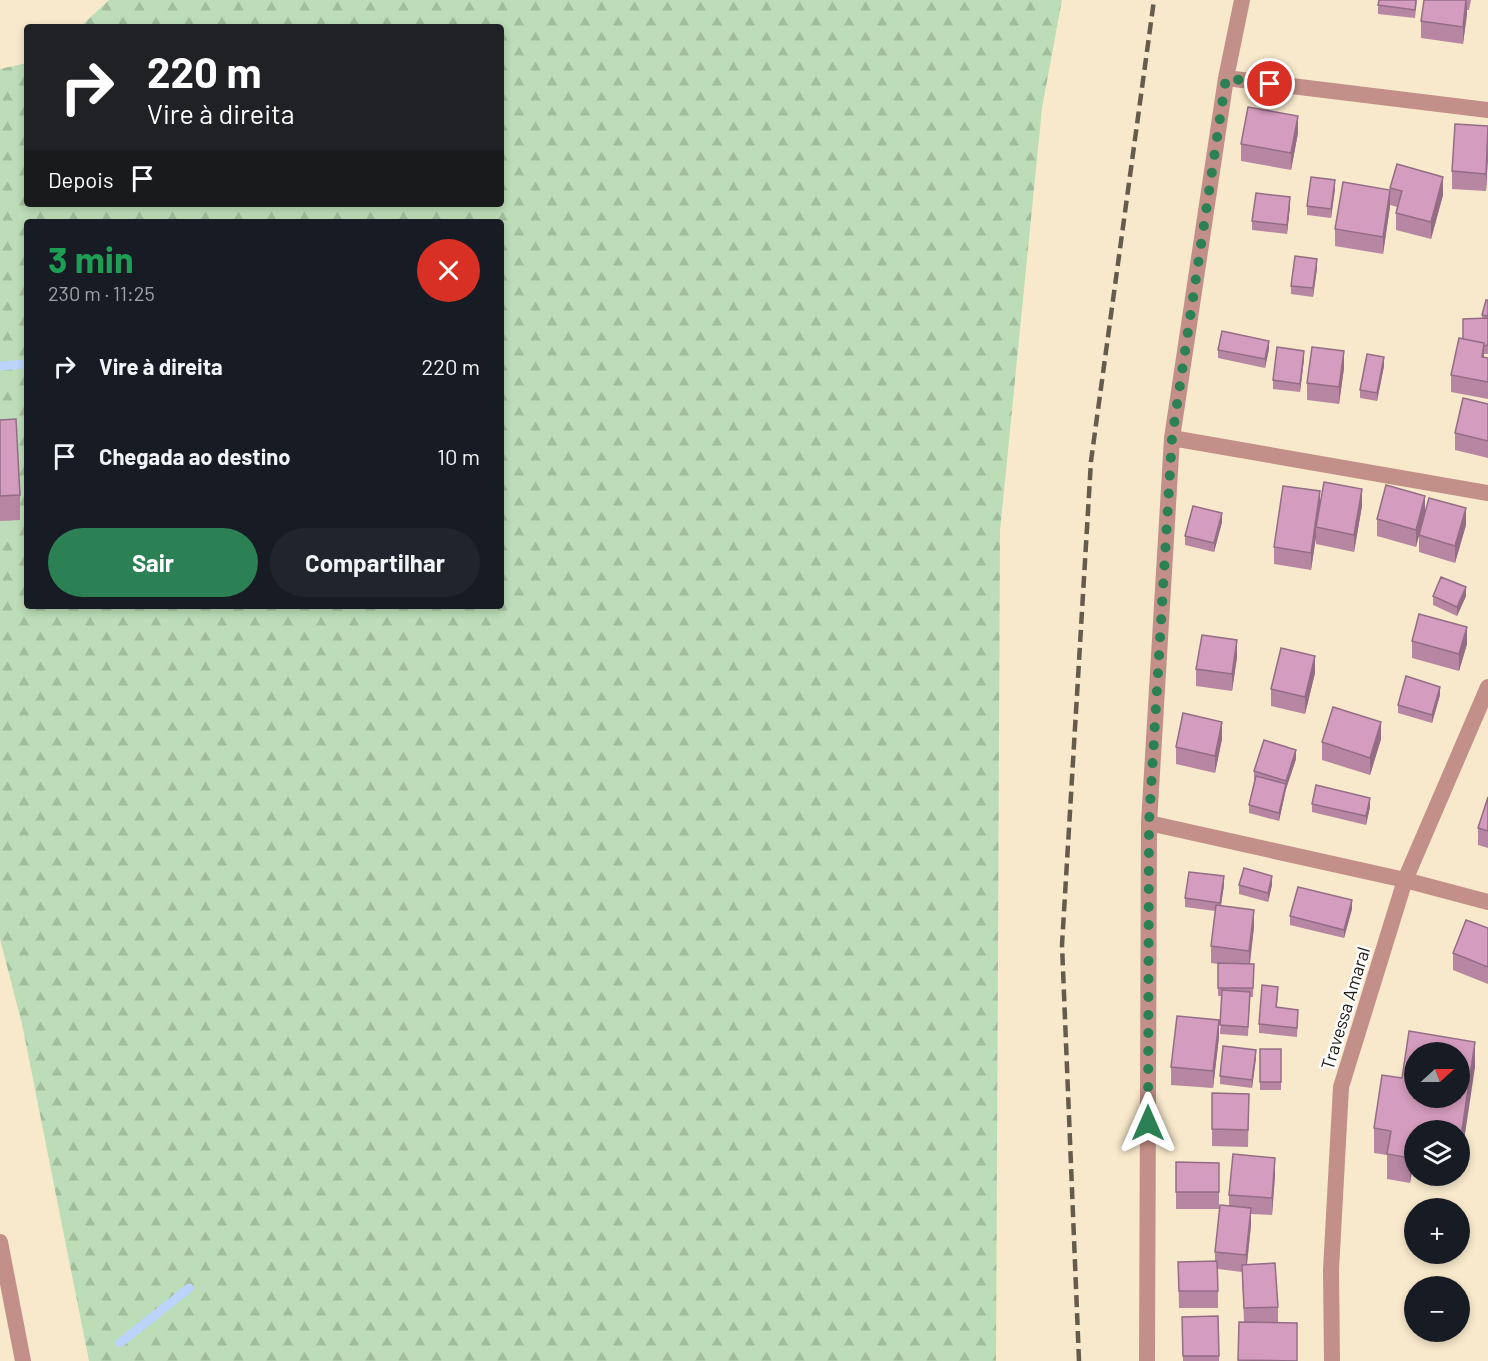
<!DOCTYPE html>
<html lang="pt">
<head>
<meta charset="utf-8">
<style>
  body { margin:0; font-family:Barlow,sans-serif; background:#20242c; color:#f1f3f6; height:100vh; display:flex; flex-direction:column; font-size:22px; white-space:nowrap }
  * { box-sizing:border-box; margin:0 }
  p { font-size:20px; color:#9ea1a6 }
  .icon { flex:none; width:33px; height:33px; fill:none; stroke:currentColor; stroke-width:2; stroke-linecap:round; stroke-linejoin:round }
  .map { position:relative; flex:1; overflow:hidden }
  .drawer { position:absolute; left:24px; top:219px; width:480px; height:390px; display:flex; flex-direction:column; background:#171b24; border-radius:6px; box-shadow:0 3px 9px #0003 }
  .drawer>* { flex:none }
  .top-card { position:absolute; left:24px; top:24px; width:480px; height:183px; border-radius:6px; box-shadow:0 3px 9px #0003; background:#202124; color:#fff; overflow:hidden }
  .needle { width:39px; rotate:69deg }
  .tools { position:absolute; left:1404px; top:1042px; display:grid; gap:12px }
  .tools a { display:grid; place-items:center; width:66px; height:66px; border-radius:50%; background:#171b24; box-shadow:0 3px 9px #0003; font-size:30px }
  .pin { position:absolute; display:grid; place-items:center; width:51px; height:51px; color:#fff; margin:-26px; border:3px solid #fff; border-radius:50%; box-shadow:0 2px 6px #0007 }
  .me { position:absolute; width:66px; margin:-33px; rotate:0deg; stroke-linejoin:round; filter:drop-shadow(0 0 4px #0008) }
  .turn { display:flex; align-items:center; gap:21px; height:126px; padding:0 24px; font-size:27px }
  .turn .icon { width:78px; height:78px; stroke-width:2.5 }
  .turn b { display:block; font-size:42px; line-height:51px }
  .then { display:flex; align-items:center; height:57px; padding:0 24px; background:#0003; gap:12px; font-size:22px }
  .round { display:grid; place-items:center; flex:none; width:63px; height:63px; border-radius:32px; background:#20242c }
  .summary { display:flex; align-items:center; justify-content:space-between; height:102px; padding:0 24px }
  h1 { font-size:36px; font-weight:700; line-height:45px; color:#1e9e55 }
  .button { display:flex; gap:12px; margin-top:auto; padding:12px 24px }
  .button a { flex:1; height:69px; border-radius:36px; background:#2b8054; color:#fff; font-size:24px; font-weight:700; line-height:69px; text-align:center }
  .button a+a { background:#20242c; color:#f1f3f6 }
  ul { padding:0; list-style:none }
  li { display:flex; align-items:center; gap:18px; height:90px; padding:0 24px }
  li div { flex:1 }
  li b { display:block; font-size:22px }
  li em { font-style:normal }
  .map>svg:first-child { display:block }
  .forest { fill:url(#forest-firs); fill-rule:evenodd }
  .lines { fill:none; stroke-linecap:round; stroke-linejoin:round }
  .stream { stroke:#bcd3fd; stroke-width:9 }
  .minor { stroke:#c29088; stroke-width:16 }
  .tertiary { stroke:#c29088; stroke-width:16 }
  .rail { stroke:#645c4c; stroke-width:4.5; stroke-dasharray:12 6; stroke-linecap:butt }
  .wall { fill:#b686a3 }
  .shaded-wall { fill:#946d85 }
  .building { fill:#d49cbe; stroke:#946d85; stroke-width:1.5; fill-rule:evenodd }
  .route { stroke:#2b8054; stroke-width:10; stroke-dasharray:0 18 }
  .labels { text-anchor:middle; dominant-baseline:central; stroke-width:5; stroke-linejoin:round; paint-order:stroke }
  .street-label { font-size:18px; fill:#1e190f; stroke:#fff }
</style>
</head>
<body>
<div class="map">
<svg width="1488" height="1361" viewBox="0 0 1488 1361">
  <defs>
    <pattern id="forest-firs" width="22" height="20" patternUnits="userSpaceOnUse" patternTransform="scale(1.5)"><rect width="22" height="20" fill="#bcddb7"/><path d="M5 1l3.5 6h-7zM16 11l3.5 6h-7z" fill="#a1bd9c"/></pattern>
  </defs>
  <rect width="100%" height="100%" fill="#f8e9cc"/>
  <path class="forest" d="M109 0H1062L1042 108 1000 531 996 1361H89L22 1024 0 939V69L27 63V204H501V27H80ZM27 222H501V606H27Z"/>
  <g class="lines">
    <path class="stream" d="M0 366 27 364
      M120 1343 189 1288"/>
    <path class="minor" d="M1226 78 1488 110
      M1172 438 1488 493
      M1149 823 1405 880 1488 902
      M1147 1361 1149 823 1172 438 1226 78 1242 0
      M1332 1361 1331 1270 1341 1087 1405 880 1488 687"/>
    <path class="tertiary" d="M0 1242 23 1361"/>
    <path class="rail" d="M1079 1361 1062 945 1091 461 1154 0"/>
  </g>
  <path class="wall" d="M1417 0 1415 18 1378 14V5Z
    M1424 0H1471L1469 10H1467L1463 44 1421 38V21Z
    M1488 126V156L1486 191 1452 189V171Z
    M1298 133 1291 170 1241 161V144Z
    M1390 188 1443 195 1431 239 1396 230V213L1397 207 1390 205 1383 254 1335 246V229L1390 190Z
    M1335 189 1331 218 1307 215V206Z
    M1290 206 1287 234 1252 230V221Z
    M1317 268 1313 297 1291 294V286Z
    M1488 300V354H1484V358H1488V399L1451 392V375L1463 339 1482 318V315Z
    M1269 349 1265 368 1218 358V350Z
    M1304 359 1300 392 1273 389V380Z
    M1384 366 1377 401 1360 398V390Z
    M1344 368 1339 404 1307 400V383Z
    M1488 404V458L1455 450V433Z
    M0 420 20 495V520L0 521Z
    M1320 503 1362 506 1354 552 1316 544V537L1311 570 1274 564V547Z
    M1425 513 1466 525 1455 563 1419 552V535L1416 547 1377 536V519Z
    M1222 522 1214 552 1185 545V536Z
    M1433 596H1466L1457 616 1433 605Z
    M1412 641 1467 644 1459 671 1412 658Z
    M1237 657 1232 691 1196 686V669Z
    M1315 673 1305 714 1271 706V689Z
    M1440 695 1432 723 1398 713V705Z
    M1222 739 1215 773 1176 764V747Z
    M1381 739 1370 775 1322 760V742Z
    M1296 759 1286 789 1279 821 1249 813V805L1255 780 1254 779V771Z
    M1488 797V848L1478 845V828Z
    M1312 804 1370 807 1366 825 1312 812Z
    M1224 885 1221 906 1254 927 1250 964H1254L1253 997H1250L1248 1036 1220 1034 1222 996H1218V964L1211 963V946L1215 911 1185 907V898Z
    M1239 885H1272L1268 902 1239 894Z
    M1352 909 1344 938 1290 925V916Z
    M1488 928V984L1453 970V953Z
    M1278 995 1277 1007 1298 1018 1297 1037 1259 1033V1024Z
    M1219 1037 1213 1088 1171 1085V1067Z
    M1260 1049H1281V1090H1260Z
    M1256 1058 1252 1088 1220 1084V1076Z
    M1475 1067 1460 1131H1414V1166H1413L1410 1183 1387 1179V1155L1374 1153V1128L1402 1078Z
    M1212 1093 1249 1094 1248 1147 1212 1146Z
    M1176 1162 1219 1163V1209H1176Z
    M1275 1175 1272 1215 1251 1214V1225L1247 1265 1278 1307V1323L1297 1361H1238L1239 1322H1244L1242 1272 1218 1269V1308H1179L1178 1262 1215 1261V1252L1229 1206V1195Z
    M1218 1316 1219 1361H1183L1182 1317Z"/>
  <path class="shaded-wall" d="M1467 0V15L1463 44V27Z
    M1298 116V133L1291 170V153Z
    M1488 139V156L1486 191V174Z
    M1443 177V195L1431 239V222Z
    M1335 180V189L1331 218V209Z
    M1390 190V207L1383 254V237Z
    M1290 197V206L1287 234V225Z
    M1317 259V268L1313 297V288Z
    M1269 341V349L1265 368V359Z
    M1484 343V360L1482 357Z
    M1304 351V359L1300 392V384Z
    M1344 351V368L1339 404V387Z
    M1384 357V366L1377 401V393Z
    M1362 489V506L1354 552V535Z
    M1320 491V508L1316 527V537L1311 570V553Z
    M1425 496V513L1416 547V530Z
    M1466 508V525L1455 563V546Z
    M1222 513V522L1214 552V543Z
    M1466 587V596L1457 616V607Z
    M1467 627V644L1459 671V654Z
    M1237 640V657L1232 691V674Z
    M1315 656V673L1305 714V697Z
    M1440 687V695L1432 723V715Z
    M1222 722V739L1215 773V756Z
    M1381 722V739L1370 775V758Z
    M1296 750V759L1286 789 1279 821V813L1286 781Z
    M1370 798V807L1366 825V816Z
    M1224 876V885L1220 911V903Z
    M1272 876V885L1268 902V893Z
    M1352 900V909L1344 938V930Z
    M1254 910V927L1249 968V951Z
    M1219 1020V1037L1213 1088V1071Z
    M1475 1042V1067L1460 1168V1143Z
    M1256 1050V1058L1252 1088V1080Z
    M1413 1141V1166L1410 1183V1158Z
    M1275 1158V1175L1272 1215V1198Z
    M1251 1208V1225L1246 1272V1255Z"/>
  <path class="building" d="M1379 0H1416L1415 10 1378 5Z
    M1424 0H1466L1463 27 1421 21Z
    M1248 107 1298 116 1291 153 1241 144Z
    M1455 124 1488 126 1486 174 1452 171Z
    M1397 164 1443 177 1431 222 1396 213 1402 191 1390 188Z
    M1311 177 1335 180 1331 209 1307 206Z
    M1343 182 1390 190 1383 237 1335 229Z
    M1256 193 1290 197 1287 225 1252 221Z
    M1295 256 1317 259 1313 288 1291 286Z
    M1486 300H1488V316L1482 315Z
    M1488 318V345L1484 346V343L1463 339V319Z
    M1222 331 1269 341 1265 359 1218 350Z
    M1459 338 1484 343 1482 357 1488 358V382L1451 375Z
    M1277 347 1304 351 1300 384 1273 380Z
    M1312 347 1344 351 1339 387 1307 383Z
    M1367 354 1384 357 1377 393 1360 390Z
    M1463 398 1488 404V441L1455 433Z
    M16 419 20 495 0 496V420Z
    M1324 482 1362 489 1354 535 1316 527Z
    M1386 485 1425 496 1416 530 1377 519Z
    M1283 486 1320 491 1311 553 1274 547Z
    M1429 498 1466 508 1455 546 1419 535Z
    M1193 506 1222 513 1214 543 1185 536Z
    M1441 577 1466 587 1457 607 1433 596Z
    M1419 614 1467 627 1459 654 1412 641Z
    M1202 635 1237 640 1232 674 1196 669Z
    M1281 648 1315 656 1305 697 1271 689Z
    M1406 676 1440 687 1432 715 1398 705Z
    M1333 707 1381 722 1370 758 1322 742Z
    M1183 713 1222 722 1215 756 1176 747Z
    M1264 740 1296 750 1286 781 1254 771Z
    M1256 776 1286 784 1279 813 1249 805Z
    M1316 785 1370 798 1366 816 1312 804Z
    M1488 797V831L1478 828Z
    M1244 868 1272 876 1268 893 1239 885Z
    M1189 872 1224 876 1220 903 1185 898Z
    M1298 887 1352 900 1344 930 1290 916Z
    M1216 905 1254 910 1249 951 1211 946Z
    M1466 920 1488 928V967L1453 953Z
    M1218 963 1254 964 1253 988H1218Z
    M1262 985 1278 987 1276 1007 1298 1010 1297 1028 1259 1024Z
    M1222 990 1250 992 1248 1027 1220 1025Z
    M1177 1016 1219 1020 1213 1071 1171 1067Z
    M1409 1031 1475 1042 1460 1143V1131H1414V1141H1413L1410 1158 1387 1154 1391 1131 1374 1128 1382 1075 1402 1078ZM1414 1053H1460V1098H1414Z
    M1223 1046 1256 1050 1252 1080 1220 1076Z
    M1260 1049H1281V1082H1260Z
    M1212 1093 1249 1094 1248 1130 1212 1129Z
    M1233 1154 1275 1158 1272 1198 1229 1195Z
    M1176 1162 1219 1163V1192H1176Z
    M1220 1205 1251 1208 1246 1255 1215 1252Z
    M1217 1261 1218 1291H1179L1178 1262Z
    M1275 1263 1278 1307 1244 1308 1242 1265Z
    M1218 1316 1219 1356H1183L1182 1317Z
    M1239 1322 1297 1323V1361L1238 1360Z"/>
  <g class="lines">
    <path class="route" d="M1148 1123 1149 823 1172 438 1226 78 1270 84"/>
  </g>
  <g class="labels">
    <g class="street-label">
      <text transform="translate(1345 1008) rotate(-73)">Travessa Amaral</text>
    </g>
  </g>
</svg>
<div class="tools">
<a><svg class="needle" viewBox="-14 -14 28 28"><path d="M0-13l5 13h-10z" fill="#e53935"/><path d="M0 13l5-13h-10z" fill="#9ea1a6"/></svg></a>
<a><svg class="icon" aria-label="layers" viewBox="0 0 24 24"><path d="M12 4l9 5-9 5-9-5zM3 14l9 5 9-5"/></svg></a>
<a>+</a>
<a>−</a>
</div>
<div class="pin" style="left:1270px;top:84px;background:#d93025"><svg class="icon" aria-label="arrive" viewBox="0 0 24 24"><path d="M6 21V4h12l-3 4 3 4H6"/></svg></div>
<svg class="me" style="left:1148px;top:1123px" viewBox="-20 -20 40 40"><path d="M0-17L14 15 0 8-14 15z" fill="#2b8054" stroke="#fff" stroke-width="4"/></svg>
<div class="top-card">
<div class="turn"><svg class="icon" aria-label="right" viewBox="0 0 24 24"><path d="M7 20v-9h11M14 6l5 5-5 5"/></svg><div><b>220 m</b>Vire à direita</div></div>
<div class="then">Depois<svg class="icon" aria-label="arrive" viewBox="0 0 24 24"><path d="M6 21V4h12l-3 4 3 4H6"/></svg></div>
</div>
<section class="drawer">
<div class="summary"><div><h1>3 min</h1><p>230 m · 11:25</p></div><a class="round" style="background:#d93025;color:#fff"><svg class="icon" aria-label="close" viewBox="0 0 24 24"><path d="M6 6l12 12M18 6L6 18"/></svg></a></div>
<ul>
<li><svg class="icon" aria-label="right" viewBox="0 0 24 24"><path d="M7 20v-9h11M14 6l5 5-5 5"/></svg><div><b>Vire à direita</b></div><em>220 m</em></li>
<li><svg class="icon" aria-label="arrive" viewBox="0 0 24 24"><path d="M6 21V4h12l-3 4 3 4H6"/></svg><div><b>Chegada ao destino</b></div><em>10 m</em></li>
</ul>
<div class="button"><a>Sair</a><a>Compartilhar</a></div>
</section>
</div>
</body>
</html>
